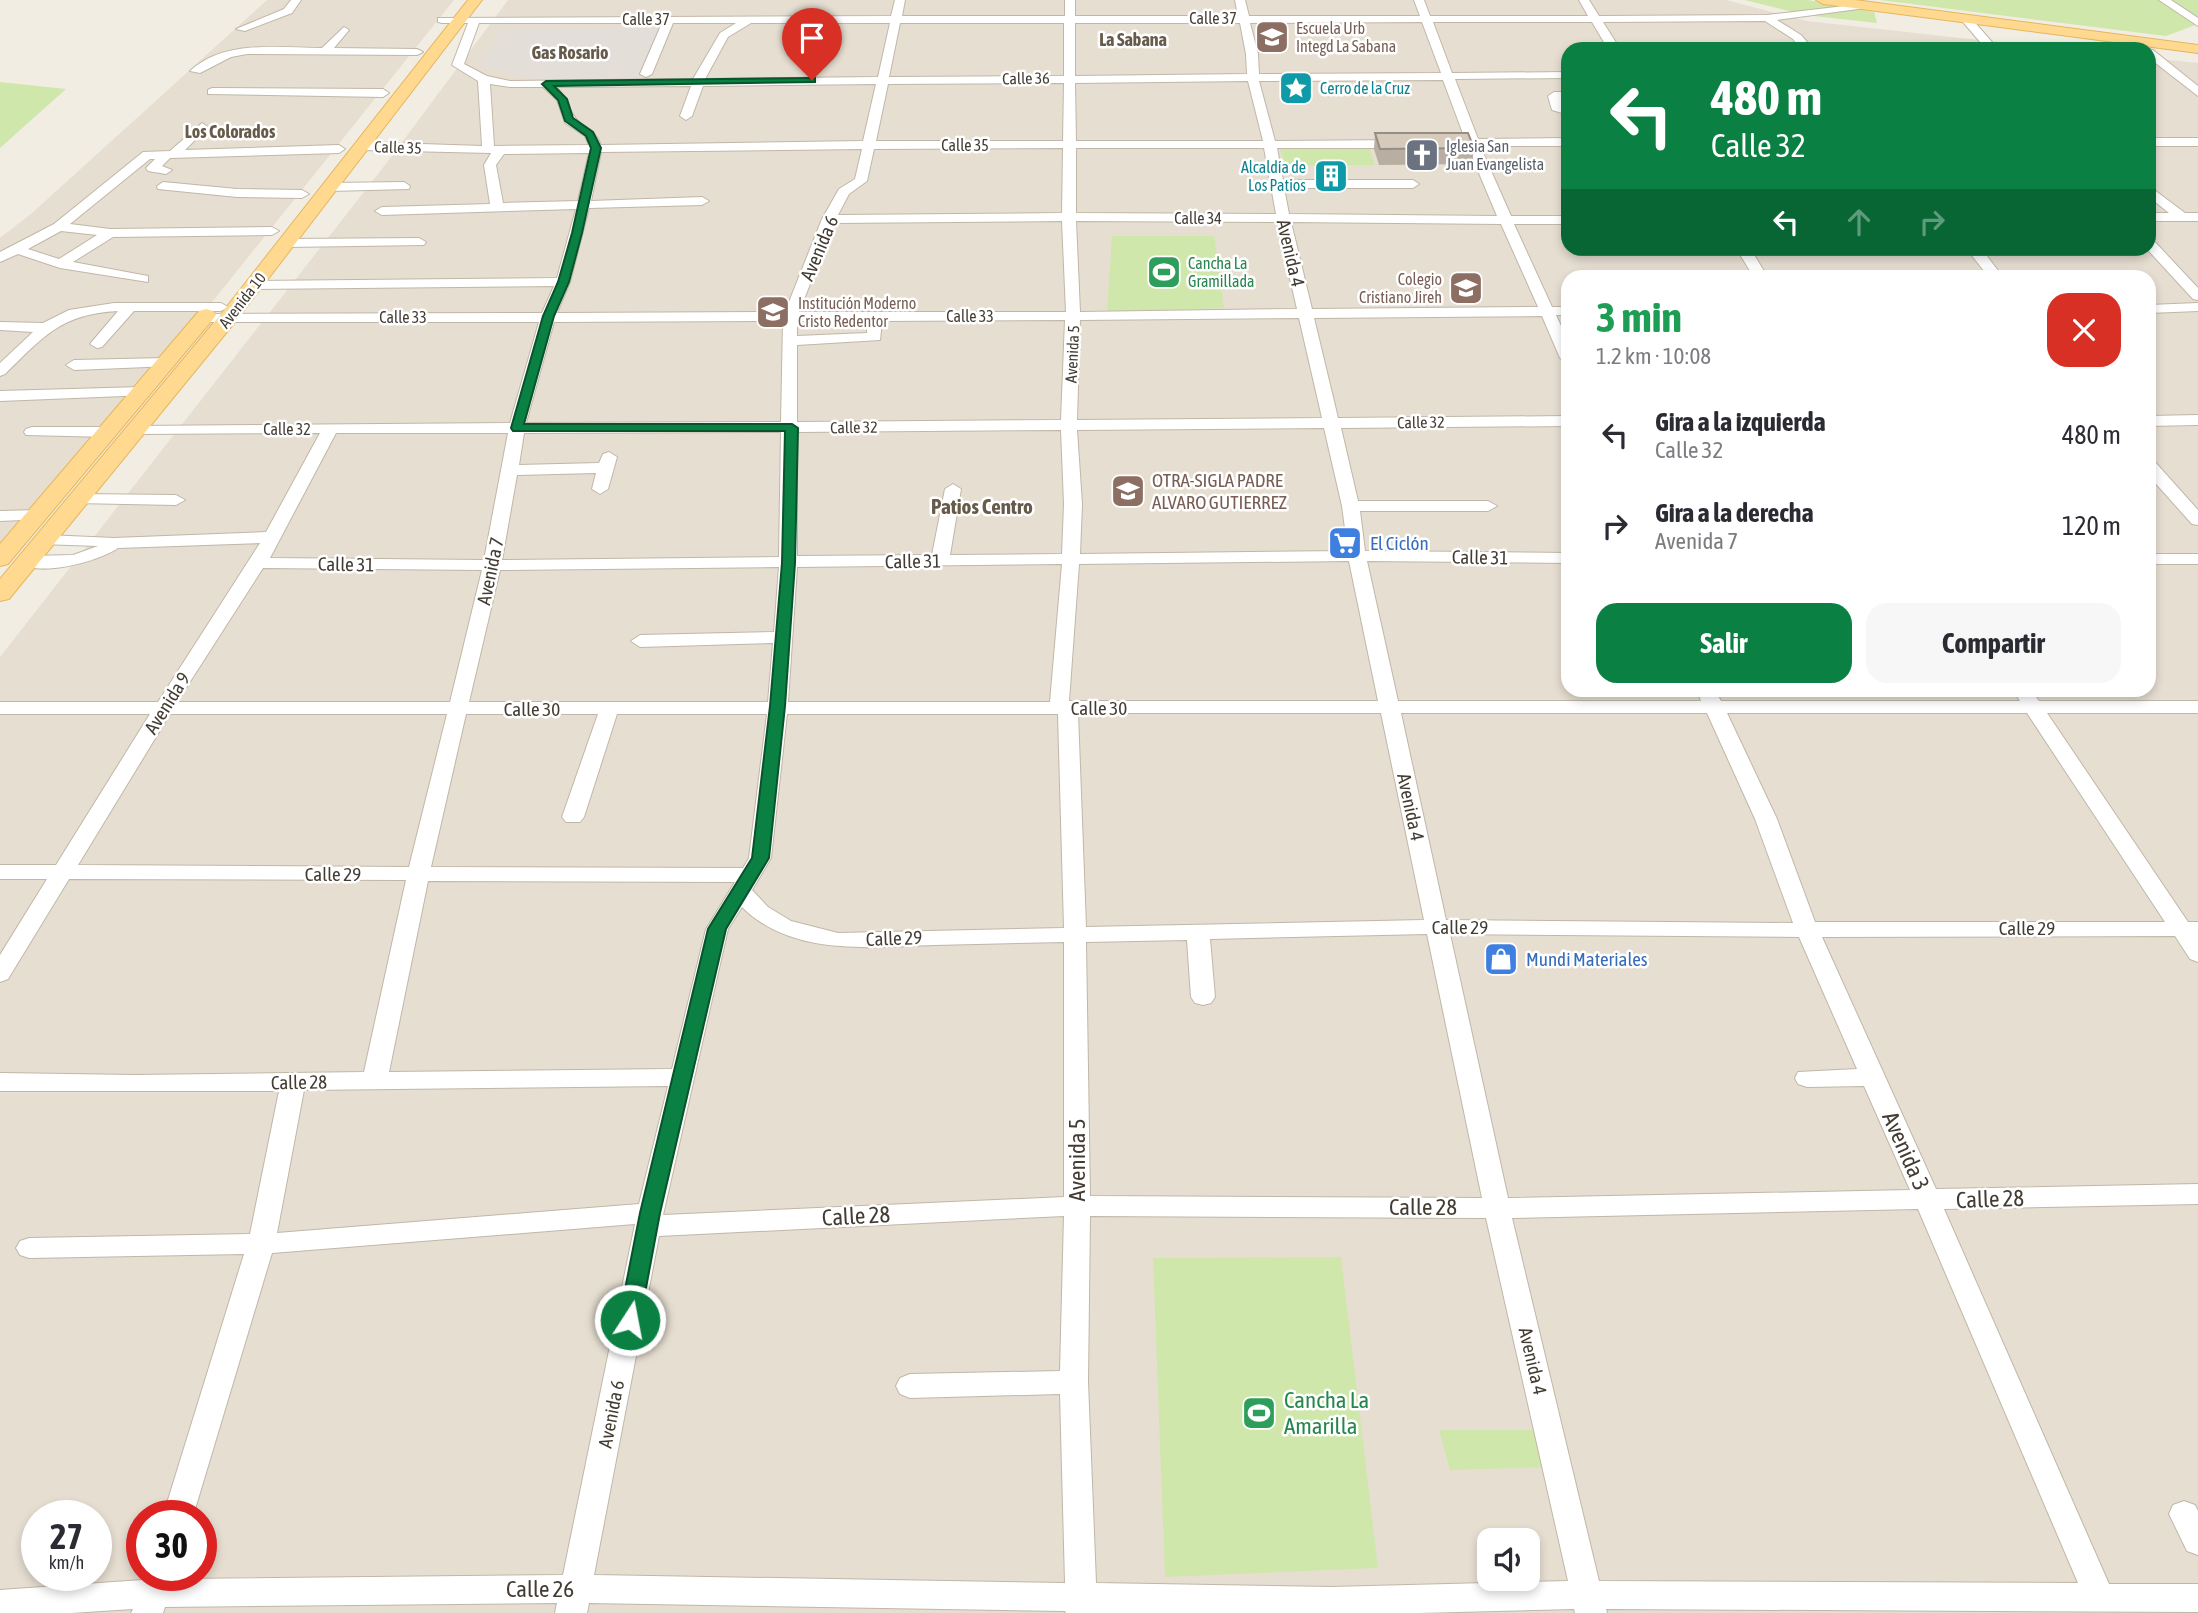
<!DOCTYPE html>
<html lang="es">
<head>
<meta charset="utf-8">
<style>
  body { margin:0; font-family:"Asap Condensed",sans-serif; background:#f7f7f7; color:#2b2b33; height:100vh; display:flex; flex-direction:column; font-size:26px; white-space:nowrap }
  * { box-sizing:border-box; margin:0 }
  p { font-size:23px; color:#7c7c81 }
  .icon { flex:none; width:38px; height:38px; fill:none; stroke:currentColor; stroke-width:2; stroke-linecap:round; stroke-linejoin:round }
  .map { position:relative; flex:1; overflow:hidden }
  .panel { position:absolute; left:1561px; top:270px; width:595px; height:427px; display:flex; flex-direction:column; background:#fff; border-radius:21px; box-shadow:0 4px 10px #0003 }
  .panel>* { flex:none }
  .hud { position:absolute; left:1561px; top:42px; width:595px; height:214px; border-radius:21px; box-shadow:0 4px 10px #0003; background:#0b8043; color:#fff; overflow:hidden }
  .controls { position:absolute; left:1477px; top:1528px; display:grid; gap:14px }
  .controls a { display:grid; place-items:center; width:63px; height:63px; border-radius:14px; background:#fff; box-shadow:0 4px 10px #0003; font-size:35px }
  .speed { position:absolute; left:21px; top:1500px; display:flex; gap:14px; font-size:35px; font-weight:700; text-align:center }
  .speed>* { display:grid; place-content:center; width:91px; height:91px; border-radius:50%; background:#fff; box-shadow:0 4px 10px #0003; line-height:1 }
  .speed small { font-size:18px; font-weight:400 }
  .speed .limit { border:10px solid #d22; background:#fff; color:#111 }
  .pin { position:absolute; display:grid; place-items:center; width:60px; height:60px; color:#fff; margin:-72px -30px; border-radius:50% 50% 50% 0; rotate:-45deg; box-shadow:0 0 7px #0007 }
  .pin .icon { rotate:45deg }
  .me { position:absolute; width:77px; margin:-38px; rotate:11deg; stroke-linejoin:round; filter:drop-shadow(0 0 5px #0008) }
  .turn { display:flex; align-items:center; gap:24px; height:147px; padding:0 35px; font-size:32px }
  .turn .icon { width:91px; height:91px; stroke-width:2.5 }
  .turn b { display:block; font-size:49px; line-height:60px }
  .lanes { display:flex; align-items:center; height:66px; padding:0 35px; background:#0003; justify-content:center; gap:35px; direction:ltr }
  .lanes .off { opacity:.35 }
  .round { display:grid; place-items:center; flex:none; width:74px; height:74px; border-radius:21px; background:#f7f7f7 }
  .summary { display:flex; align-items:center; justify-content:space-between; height:119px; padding:0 35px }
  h1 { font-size:42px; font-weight:700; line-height:52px; color:#1e9e55 }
  .cta { display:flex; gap:14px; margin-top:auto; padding:14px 35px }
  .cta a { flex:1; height:80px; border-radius:21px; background:#0b8043; color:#fff; font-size:28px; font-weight:700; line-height:80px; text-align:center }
  .cta a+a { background:#f7f7f7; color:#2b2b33 }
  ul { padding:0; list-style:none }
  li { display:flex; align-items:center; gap:21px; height:91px; padding:0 35px }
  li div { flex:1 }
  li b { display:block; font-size:26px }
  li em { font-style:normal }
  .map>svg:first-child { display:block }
  .residential { fill:#e6ded1; fill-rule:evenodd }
  .industrial { fill:#e3ded8 }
  .green { fill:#cfe7aa }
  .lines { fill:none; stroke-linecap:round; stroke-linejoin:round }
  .minor-casing { stroke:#c0b7a8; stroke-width:2 }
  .major-casing { stroke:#e5b65e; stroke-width:2 }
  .minor { fill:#fff; fill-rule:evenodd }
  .major { fill:#ffd98f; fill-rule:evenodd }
  .wall { fill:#b8aea1 }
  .building { fill:#d6cabb; stroke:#968d83; stroke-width:2 }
  .route { fill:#0b8043; stroke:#07532c; stroke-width:2 }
  .labels { text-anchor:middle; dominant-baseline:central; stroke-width:5; stroke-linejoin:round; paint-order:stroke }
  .far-street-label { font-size:16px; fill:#433c33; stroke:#fff }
  .far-education-label { font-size:16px; fill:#785e54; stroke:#fff; text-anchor:start }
  .far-culture-label { font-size:16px; fill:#0d838f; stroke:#fff; text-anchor:start }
  .far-worship-label { font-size:16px; fill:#5b616d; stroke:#fff; text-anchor:start }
  .far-leisure-label { font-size:16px; fill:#27864d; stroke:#fff; text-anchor:start }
  .far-neighbourhood-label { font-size:18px; font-weight:bold; fill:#665a4a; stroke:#fff }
  .street-label { font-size:19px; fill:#433c33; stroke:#fff }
  .education-label { font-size:19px; fill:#785e54; stroke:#fff; text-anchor:start }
  .shop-label { font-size:19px; fill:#366cbe; stroke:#fff; text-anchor:start }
  .neighbourhood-label { font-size:21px; font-weight:bold; fill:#665a4a; stroke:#fff }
  .near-street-label { font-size:23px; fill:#433c33; stroke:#fff }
  .near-leisure-label { font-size:23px; fill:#27864d; stroke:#fff; text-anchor:start }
</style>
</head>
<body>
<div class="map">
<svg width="2198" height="1613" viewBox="0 0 2198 1613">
  <rect width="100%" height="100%" fill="#f2ede3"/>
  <path class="residential" d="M267 0H454L213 301 0 551V238L32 213Z
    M508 0H1726L1807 21 2061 49H1568V248H2149V58L2198 63V1613H0V657L385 165ZM1568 276H2149V690H1568ZM37 1516H96V1575H37ZM142 1516H201V1575H142ZM1489 1540H1528V1578H1489Z"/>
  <path class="industrial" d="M669 27 640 80H538L479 65 503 29Z"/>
  <path class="green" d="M1745 0H1808L1874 12 1877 23 1805 15Z
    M1880 0H2198V24L2166 36Z
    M0 82 66 89 0 148Z
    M1369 147 1375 165 1285 166 1280 148Z
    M1112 236H1214L1224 308 1107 312Z
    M1341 1257 1378 1568 1165 1577 1153 1258Z
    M1439 1430H1541L1552 1467 1450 1470Z"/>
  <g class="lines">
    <g class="minor-casing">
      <path id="minor" d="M291 0H301L292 13 245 31 236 29 284 9Z
        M895 0H905L902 16H1065V0H1075V16H1238L1235 0H1245L1249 16H1420L1414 0H1424L1430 16H1588L1579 0H1589L1599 16 1767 15 1862 4V8L1858 9 1777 20 1801 35 1813 49H1801L1793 39 1765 21 1603 22 1620 49H1608L1592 22H1433L1452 73 1568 72V78L1455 79 1478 139 1568 138V146H1480L1511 216H1568V224H1514L1552 307H1568V315H1556L1568 341V363L1560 358 1542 316 1314 318 1338 418 1568 416V426L1341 428 1358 501H1488L1497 506 1488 511H1360L1365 551 1568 553V563L1367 561 1398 701H1701L1697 690H1715L1721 701H2020L2013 690H2031L2039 701H2198V713H2047L2188 922H2198V962L2190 959 2175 936 1822 937 1936 1189 2198 1184V1204L1944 1209 2109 1584H2198V1612L1606 1609 1607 1613H1575L1574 1609 1419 1613H1066L1065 1611 589 1603 587 1613H555L557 1603 165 1607 163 1613H131L133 1609 71 1613H0V1590L142 1580 144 1575H174L173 1579 563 1575 635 1224 272 1253 193 1516H163L244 1254 29 1258 20 1255 16 1248 20 1241 29 1238 250 1234 279 1091H0V1073L134 1075 364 1072 406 880 69 879 8 979 0 982V955L47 879H0V865H56L150 714H0V702H158L260 543 118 548C100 561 35 579 19 561L28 556 73 555 98 546 40 544 37 540 46 535 114 538 266 532 320 433 139 434 133 432 131 429 133 426 510 423 539 322H203L196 318 203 314 542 313 554 286 254 289 247 285 254 281 557 278 576 209 382 215 375 211 382 207 490 204 484 165 491 153 362 150 356 146 362 142 482 146 478 81 452 65 468 23H442L438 22V18L891 16ZM1422 22 1441 73 1259 74 1258 54 1250 23ZM479 23H662L640 74 646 77 652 74 673 23H736L720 33 693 79 510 81 487 76 464 64ZM751 23H890L878 77 705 79 728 37ZM900 23H1064V76L889 77ZM1075 23H1240L1246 54 1247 74 1075 76ZM1443 80 1465 139H1445L1439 143 1445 147H1468L1497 216 1289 214 1284 188H1413L1419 184 1413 180H1283L1277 148H1403L1409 144 1403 140 1275 141 1259 81ZM1248 81 1263 141H1076L1075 83ZM1064 83 1063 141H876L888 84ZM490 84 510 87H543L557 100 565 123 585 136 589 145 494 146ZM876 84 863 141 601 145C593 126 581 128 574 116 566 104 568 98 556 87L691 86 680 116 686 120 692 116 703 86ZM1063 148 1062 213 838 215 849 194 867 181 874 149ZM1076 148H1264L1276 214 1076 213ZM862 149 855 179 839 189 822 219 785 312 557 313 570 282 589 208 702 205 709 201 702 197 591 201 601 152ZM589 153 578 201 503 203 496 165 504 154ZM1062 221 1066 312H799L834 223ZM1076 221 1277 222 1297 309 1080 312ZM1291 222 1501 224 1538 307 1312 309ZM1299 318 1322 418 1077 420 1080 320ZM1065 320 1061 420 797 422V345L880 340 882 321ZM783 321 781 422 526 423 554 322ZM797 321H867V333L797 336ZM1324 428 1342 506 1348 551 1080 554 1082 504 1077 430ZM1061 430 1064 504 1062 554 950 555 961 489 953 484 945 489 932 555 797 556V432ZM781 432 779 557 502 560 517 475 596 473 592 489 600 494 608 489 617 457 609 452 603 454 599 463 519 465 524 433ZM336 433H508L484 560 270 558ZM1349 561 1378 701H1069L1079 564ZM1062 564 1050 702H788L797 567ZM779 567 774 632 640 635 631 641 640 647 773 643 768 702H469L500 570ZM263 568 482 570 450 702H177ZM1078 713H1381L1424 920 1086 927ZM1401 713H1707L1755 819 1793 923 1446 920ZM1727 713H2027L2165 922H1815L1777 819ZM170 714H447L409 867 78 865ZM466 714H598L562 817 566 822H580L584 817 617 714H767L749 858 743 868 431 867ZM787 714H1058L1064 928 838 933 791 921 768 907 752 890 771 858ZM428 881 735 882 706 929 672 1069 389 1072ZM742 907C792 957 870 947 935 945 978 944 1021 943 1064 942V1197L663 1215 728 929ZM1427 934 1482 1198 1090 1196 1086 942 1187 940 1191 997 1195 1003 1203 1005 1211 1003 1215 997 1210 939ZM1450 934 1799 937 1857 1069 1798 1072 1795 1078 1798 1084 1807 1087 1864 1086 1910 1190 1508 1198ZM668 1086 639 1204 277 1233 304 1090ZM1918 1209 2078 1583 1599 1581 1512 1218ZM1064 1216 1060 1371 910 1374 900 1378 896 1386 900 1394 910 1398 1060 1394 1065 1583 594 1575 659 1236ZM1090 1216 1486 1218 1568 1581 1331 1587 1096 1583 1088 1382Z
        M2159 0H2171L2198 18V26Z
        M1963 18H1971L1998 49H1986L1963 22Z
        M344 27 349 30 334 48 417 49 423 52 417 55 247 54 231 57 200 73 190 71C225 39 278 48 322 48Z
        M2148 49 2153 50 2198 86V96L2149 58Z
        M212 88 383 89 389 93 383 97 208 94V90Z
        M1554 92H1568V100H1561L1562 113 1552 110 1548 96Z
        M202 123 208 127 185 150 339 145 345 149 339 153 170 158 162 166 172 170 166 174 148 171 146 168 155 159H150L70 224 110 229 272 227 279 231 272 235 113 237 73 262 148 276V282L60 268 18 254 0 262V252L54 224 143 152 170 151ZM61 231 97 235 59 259 28 249Z
        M2149 138H2198V146H2149Z
        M163 182 237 189 302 190 309 194 302 198 237 197 158 189 157 186Z
        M404 182 410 186 409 189 330 191 324 187 330 183Z
        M2149 186 2185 213H2198V221H2149V213H2169L2149 197Z
        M419 238 426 242 424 245 287 247 280 243 287 239Z
        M2149 240 2154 241 2198 288V300L2193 299 2146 248H2149Z
        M1736 248H1750L1767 276H1753Z
        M1966 248H1981L2002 276H1988Z
        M114 303H221L228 307 221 311H134L102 347 97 348 90 344 118 311C61 314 44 336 5 374L0 376V363L33 332 0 330V322L43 323 69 310Z
        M2198 303V311L2149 313V305Z
        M167 358 175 363 172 366 74 370 66 365 74 360Z
        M143 387 149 389 151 392 149 395 0 401V391Z
        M2198 415V425L2149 426V416Z
        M32 427H109L117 432 109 437 26 435 24 432 26 429Z
        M2149 461 2155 462 2198 510V525L2192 524 2149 476Z
        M80 494 176 495 185 500 176 505 74 503 71 499Z
        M39 510 45 511 48 515 45 519 0 521V511Z
        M2149 554H2198V564H2149Z
        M2184 1501 2195 1505 2198 1511V1555L2187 1551 2169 1514 2173 1505Z"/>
    </g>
    <g class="major-casing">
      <path id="major" d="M468 0H482L235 322 9 599 0 601V579L221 314Z
        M1816 0H1855L2198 45V53L1823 4Z
        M206 309 213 311 216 315 213 319 8 564 0 566V544L199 311Z"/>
    </g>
    <use href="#minor" class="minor"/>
    <use href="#major" class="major"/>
  </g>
  <path class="wall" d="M1375 133 1474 148 1472 164 1379 165 1374 149Z"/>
  <path class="building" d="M1375 133H1468L1474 148 1380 149Z"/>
  <path class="route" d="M812 78H815V82L554 86 567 99 573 118 593 132 601 148 582 233 569 282 554 316 524 424H792L798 428 795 563 785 706 769 858 726 929 660 1213 640 1320 637 1325 630 1328 622 1325 619 1320 640 1213 708 929 752 858 770 706 782 563 785 431H513L511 428 543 316 558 282 572 233 591 148 586 136 565 121 558 100 542 84 546 81Z"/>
  <defs>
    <g id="school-square" transform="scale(1.75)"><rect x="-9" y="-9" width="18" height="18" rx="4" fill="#8d6e63" stroke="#fff"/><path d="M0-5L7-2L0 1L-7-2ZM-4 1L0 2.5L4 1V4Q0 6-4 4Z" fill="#fff"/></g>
    <g id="sight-square" transform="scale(1.75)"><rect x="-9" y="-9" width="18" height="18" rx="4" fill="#0f9aa8" stroke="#fff"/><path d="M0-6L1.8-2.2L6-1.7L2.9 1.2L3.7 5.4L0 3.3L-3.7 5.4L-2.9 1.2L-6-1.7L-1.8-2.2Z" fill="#fff"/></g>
    <g id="church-square" transform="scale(1.75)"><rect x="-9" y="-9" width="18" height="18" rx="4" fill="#6b7280" stroke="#fff"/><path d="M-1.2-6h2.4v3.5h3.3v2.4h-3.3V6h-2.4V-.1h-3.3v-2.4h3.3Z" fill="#fff"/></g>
    <g id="building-square" transform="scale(1.75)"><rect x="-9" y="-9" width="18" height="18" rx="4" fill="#0f9aa8" stroke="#fff"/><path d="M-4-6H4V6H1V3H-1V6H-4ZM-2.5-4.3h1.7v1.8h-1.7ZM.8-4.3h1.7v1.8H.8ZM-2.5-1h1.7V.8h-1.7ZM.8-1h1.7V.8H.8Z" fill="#fff"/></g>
    <g id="stadium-square" transform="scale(1.75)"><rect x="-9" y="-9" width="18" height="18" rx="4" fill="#2e9e5b" stroke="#fff"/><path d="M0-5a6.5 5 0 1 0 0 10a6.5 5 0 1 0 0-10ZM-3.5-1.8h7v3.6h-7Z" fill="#fff"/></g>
    <g id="supermarket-square" transform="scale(1.75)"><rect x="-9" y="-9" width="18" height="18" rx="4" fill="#3f7fe0" stroke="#fff"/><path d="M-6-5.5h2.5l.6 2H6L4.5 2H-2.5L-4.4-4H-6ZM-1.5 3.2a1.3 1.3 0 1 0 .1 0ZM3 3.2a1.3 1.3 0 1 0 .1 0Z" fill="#fff"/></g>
    <g id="shop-square" transform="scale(1.75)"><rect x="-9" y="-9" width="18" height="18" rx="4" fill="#3f7fe0" stroke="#fff"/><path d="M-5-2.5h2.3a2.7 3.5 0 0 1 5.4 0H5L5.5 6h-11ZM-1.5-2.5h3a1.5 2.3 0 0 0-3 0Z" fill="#fff"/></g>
  </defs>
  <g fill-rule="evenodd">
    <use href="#school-square" x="1272" y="37"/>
    <use href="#sight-square" x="1296" y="88"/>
    <use href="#church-square" x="1422" y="155"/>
    <use href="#building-square" x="1331" y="176"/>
    <use href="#stadium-square" x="1164" y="272"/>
    <use href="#school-square" x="1466" y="288"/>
    <use href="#school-square" x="773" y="312"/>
    <use href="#school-square" x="1128" y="491"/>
    <use href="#supermarket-square" x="1345" y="543"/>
    <use href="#shop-square" x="1501" y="959"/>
    <use href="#stadium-square" x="1259" y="1413"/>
  </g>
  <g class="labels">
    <g class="far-street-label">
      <text x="1213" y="18">Calle 37</text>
      <text x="646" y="19">Calle 37</text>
      <text transform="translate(1026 78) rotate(-1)">Calle 36</text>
      <text x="965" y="145">Calle 35</text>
      <text transform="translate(398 147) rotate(2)">Calle 35</text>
      <text x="1198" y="218">Calle 34</text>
      <text transform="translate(242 300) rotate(-52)">Avenida 10</text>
      <text x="970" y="316">Calle 33</text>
      <text x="403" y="317">Calle 33</text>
      <text transform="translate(1072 354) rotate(-87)">Avenida 5</text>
      <text transform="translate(1421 422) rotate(-1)">Calle 32</text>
      <text transform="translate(854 427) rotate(-1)">Calle 32</text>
      <text x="287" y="429">Calle 32</text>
    </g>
    <g class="far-education-label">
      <text x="1296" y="28">Escuela Urb<tspan x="1296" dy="18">Integd La Sabana</tspan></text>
      <text x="1442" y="279" text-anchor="end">Colegio<tspan x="1442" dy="18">Cristiano Jireh</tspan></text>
      <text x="798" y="303">Institución Moderno<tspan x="798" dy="18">Cristo Redentor</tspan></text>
    </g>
    <g class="far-culture-label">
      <text x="1320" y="88">Cerro de la Cruz</text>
      <text x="1306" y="167" text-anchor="end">Alcaldía de<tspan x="1306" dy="18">Los Patios</tspan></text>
    </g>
    <g class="far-worship-label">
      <text x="1446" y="146">Iglesia San<tspan x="1446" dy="18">Juan Evangelista</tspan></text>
    </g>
    <g class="far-leisure-label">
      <text x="1188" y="263">Cancha La<tspan x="1188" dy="18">Gramillada</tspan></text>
    </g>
    <g class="far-neighbourhood-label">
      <text x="1133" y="39">La Sabana</text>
      <text x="570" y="52">Gas Rosario</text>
      <text x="230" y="131">Los Colorados</text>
    </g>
    <g class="street-label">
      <text transform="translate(819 248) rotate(-67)">Avenida 6</text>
      <text transform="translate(1291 253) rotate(77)">Avenida 4</text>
      <text transform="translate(1480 557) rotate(1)">Calle 31</text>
      <text transform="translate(913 561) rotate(-1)">Calle 31</text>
      <text transform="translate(346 564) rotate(1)">Calle 31</text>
      <text transform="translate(490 571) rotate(-78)">Avenida 7</text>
      <text transform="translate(167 703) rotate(-58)">Avenida 9</text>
      <text x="1099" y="708">Calle 30</text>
      <text x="532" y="709">Calle 30</text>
      <text transform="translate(1411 807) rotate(78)">Avenida 4</text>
      <text x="333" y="874">Calle 29</text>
      <text x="1460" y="927">Calle 29</text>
      <text x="2027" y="928">Calle 29</text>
      <text transform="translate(894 938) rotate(-2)">Calle 29</text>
      <text transform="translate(299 1082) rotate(-1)">Calle 28</text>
      <text transform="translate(1533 1361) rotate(77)">Avenida 4</text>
      <text transform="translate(611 1414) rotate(-79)">Avenida 6</text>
    </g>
    <g class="education-label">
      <text x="1152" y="480">OTRA-SIGLA PADRE<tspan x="1152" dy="22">ALVARO GUTIERREZ</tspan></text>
    </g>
    <g class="shop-label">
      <text x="1370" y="543">El Ciclón</text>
      <text x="1526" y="959">Mundi Materiales</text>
    </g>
    <g class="neighbourhood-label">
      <text x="982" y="506">Patios Centro</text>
    </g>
    <g class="near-street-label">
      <text transform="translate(1906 1151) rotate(66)">Avenida 3</text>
      <text transform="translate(1077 1160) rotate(-90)">Avenida 5</text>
      <text transform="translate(1990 1199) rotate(-2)">Calle 28</text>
      <text x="1423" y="1207">Calle 28</text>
      <text transform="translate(856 1216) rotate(-3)">Calle 28</text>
      <text x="540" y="1589">Calle 26</text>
    </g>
    <g class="near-leisure-label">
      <text x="1284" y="1400">Cancha La<tspan x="1284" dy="26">Amarilla</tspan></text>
    </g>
  </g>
</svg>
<div class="controls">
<a><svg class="icon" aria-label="sound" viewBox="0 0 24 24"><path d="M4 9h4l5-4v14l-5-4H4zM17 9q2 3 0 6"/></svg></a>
</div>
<div class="speed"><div>27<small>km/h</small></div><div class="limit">30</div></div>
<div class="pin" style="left:812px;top:80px;background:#d93025"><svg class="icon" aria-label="arrive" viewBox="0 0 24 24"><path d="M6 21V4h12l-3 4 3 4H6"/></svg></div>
<svg class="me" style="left:630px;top:1320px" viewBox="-20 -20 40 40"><circle r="17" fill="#0b8043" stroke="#fff" stroke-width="3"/><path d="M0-11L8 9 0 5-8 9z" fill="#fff"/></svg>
<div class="hud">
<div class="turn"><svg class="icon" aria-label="left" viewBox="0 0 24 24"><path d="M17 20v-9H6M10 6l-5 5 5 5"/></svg><div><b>480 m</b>Calle 32</div></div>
<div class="lanes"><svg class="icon" aria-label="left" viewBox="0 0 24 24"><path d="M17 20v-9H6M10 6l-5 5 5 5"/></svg><svg class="icon off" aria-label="ahead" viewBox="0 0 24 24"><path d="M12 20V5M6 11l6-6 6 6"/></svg><svg class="icon off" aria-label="right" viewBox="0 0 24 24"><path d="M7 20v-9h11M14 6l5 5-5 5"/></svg></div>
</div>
<section class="panel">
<div class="summary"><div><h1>3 min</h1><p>1.2 km · 10:08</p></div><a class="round" style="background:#d93025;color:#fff"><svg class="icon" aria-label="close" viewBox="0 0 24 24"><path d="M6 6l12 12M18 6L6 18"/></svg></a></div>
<ul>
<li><svg class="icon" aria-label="left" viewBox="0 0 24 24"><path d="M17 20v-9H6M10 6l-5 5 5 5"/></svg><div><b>Gira a la izquierda</b><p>Calle 32</p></div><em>480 m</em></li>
<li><svg class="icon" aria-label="right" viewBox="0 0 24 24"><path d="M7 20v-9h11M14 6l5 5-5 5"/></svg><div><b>Gira a la derecha</b><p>Avenida 7</p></div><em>120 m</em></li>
</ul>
<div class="cta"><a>Salir</a><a>Compartir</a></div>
</section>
</div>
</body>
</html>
